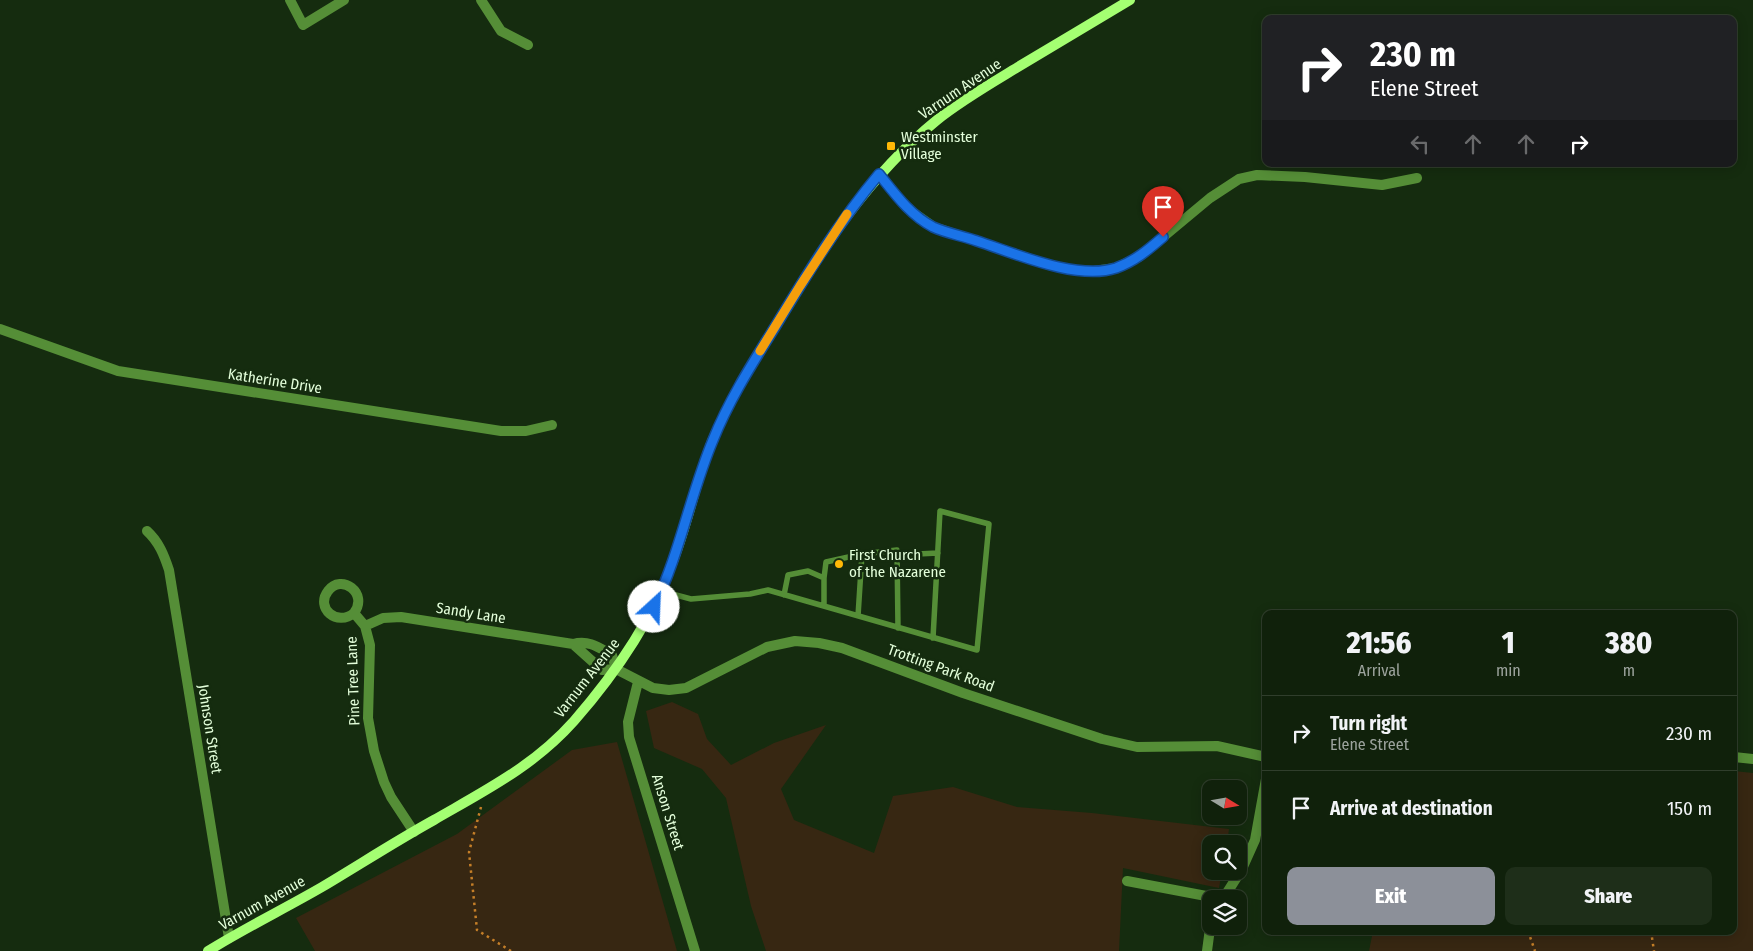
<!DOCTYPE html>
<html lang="en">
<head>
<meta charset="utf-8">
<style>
  body { margin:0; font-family:"Fira Sans Condensed",sans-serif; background:#1e2e19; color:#f1f3f6; height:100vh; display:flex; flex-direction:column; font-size:19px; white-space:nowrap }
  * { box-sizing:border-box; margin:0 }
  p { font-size:16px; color:#9ca39d }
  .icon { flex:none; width:28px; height:28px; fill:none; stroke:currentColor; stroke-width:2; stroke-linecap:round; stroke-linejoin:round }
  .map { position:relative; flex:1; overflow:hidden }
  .side { position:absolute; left:1262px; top:610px; width:475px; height:325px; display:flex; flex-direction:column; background:#10210b; border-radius:10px; box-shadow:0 2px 12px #0003,0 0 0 1px #303e2c }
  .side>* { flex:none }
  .top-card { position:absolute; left:1262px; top:15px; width:475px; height:152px; border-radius:10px; box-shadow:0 2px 12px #0003,0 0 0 1px #303e2c; background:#202124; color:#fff; overflow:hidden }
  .needle { width:32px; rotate:101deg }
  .fabs { position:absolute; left:1202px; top:780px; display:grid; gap:10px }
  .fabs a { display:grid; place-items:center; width:45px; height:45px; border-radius:10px; background:#10210b; box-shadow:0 2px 12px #0003,0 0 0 1px #303e2c; font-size:25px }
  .pin { position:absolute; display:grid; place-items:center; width:42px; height:42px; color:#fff; margin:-51px -21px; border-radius:50% 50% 50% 0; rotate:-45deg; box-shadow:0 0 5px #0007 }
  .pin .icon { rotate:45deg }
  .me { position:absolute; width:55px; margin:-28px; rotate:25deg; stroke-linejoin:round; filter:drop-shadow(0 0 4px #0008) }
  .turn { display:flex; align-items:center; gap:18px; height:105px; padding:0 25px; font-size:22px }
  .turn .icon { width:65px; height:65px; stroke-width:2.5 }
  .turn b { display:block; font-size:35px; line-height:42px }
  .lanes { display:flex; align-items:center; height:48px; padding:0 25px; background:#0003; justify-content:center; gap:25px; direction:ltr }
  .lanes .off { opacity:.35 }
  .eta { display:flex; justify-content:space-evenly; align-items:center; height:85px; text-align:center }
  .eta b { font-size:30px; font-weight:800; line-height:35px }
  .button { display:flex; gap:10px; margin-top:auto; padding:10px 25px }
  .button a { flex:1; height:58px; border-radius:10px; background:#8c9099; color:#fff; font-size:20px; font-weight:800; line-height:58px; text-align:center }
  .button a+a { background:#1e2e19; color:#f1f3f6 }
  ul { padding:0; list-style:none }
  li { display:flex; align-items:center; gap:15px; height:75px; padding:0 25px; border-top:1px solid #303e2c }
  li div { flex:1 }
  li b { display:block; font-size:19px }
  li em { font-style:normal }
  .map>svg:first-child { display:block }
  .green { fill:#372712 }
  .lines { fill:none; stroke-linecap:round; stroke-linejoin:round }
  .path { stroke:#c57f28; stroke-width:2.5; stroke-dasharray:2.5 4; stroke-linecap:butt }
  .lane { stroke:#558e37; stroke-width:5.5 }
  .street { stroke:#558e37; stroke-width:10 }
  .secondary { stroke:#a4ff72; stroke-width:10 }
  .route-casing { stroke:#114b97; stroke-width:12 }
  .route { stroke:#1a73e8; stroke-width:9 }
  .slow { stroke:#f59e0b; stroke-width:9 }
  .poi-dot { fill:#ffb807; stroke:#152c0f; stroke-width:2 }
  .labels { text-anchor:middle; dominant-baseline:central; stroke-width:5; stroke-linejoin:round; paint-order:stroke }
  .street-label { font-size:15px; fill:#e4ffdb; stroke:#152c0f }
  .poi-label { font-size:15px; fill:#e4ffdb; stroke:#152c0f; text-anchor:start }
</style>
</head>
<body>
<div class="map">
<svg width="1753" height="951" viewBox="0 0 1753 951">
  <rect width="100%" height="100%" fill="#152c0f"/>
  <path class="green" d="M672 702 698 714 707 739 731 765 774 743 826 725 781 789 794 820 874 853 893 796 953 787 1017 807 1092 813 1229 829 1227 844H1211V871H1222L1219 888 1123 868 1119 951H766L751 906 726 798 702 769 654 748 646 711Z
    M617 742 677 951H315L296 918 457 834 572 750Z
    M1734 771 1753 773V951H1369L1373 931H1734Z"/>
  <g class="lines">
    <path class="path" d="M481 807 469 852 477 930 511 951
      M1528 931 1535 951
      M1651 931 1654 951"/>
    <path class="lane" d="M897 555 938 553
      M661 591 691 599 750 594 768 590 977 650 989 524 940 511 933 638
      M784 595 788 575 808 571 824 578
      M824 606V578L826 562 862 554 897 550 898 628
      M858 616 862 554"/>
    <path class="street" d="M290 0 303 25 344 0
      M481 0 501 31 528 45
      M879 174 907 208 934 227 1049 265 1074 270 1094 271 1115 268 1139 257 1210 198 1239 179 1257 175 1305 177 1382 185 1417 178
      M0 329 118 371 501 431H526L552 425
      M147 531C159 542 164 555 169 570L229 938
      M354 613C369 593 341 573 328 591 315 608 337 627 354 613L365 626 370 645 368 718 374 751 384 782 391 797 414 832
      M365 626 383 618 401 617 573 644C589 640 598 647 612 655L616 669
      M573 644 602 670 616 669
      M616 669 653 688 669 690 686 688 767 647 795 641 819 643 842 648 963 693 1102 739 1137 747 1217 746 1266 757
      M638 682 628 722 629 737 695 951
      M1734 757 1753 759
      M1127 881 1222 899
      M1223 899 1242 869 1255 840 1266 779
      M1207 951 1211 921"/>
    <path class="secondary" d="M208 951C245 928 284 909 322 887 359 865 396 841 434 820 486 790 534 766 574 721 615 674 651 623 672 564 688 523 696 480 713 439 730 399 753 362 776 325 822 249 868 176 937 120 962 100 990 84 1018 67 1055 45 1093 22 1130 0"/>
  </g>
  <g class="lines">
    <g class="route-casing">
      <path id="route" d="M654 607C680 553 690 495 713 440 729 400 752 364 775 327 807 274 839 222 879 174 895 194 910 215 933 227 946 233 963 236 977 241 1014 253 1077 281 1116 268 1135 261 1148 250 1163 237"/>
    </g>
    <use href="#route" class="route"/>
    <path class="slow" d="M760 351 800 286 847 214"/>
  </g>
  <g class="poi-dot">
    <rect x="886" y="141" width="10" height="10" rx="2.5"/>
    <circle cx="839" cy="564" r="5"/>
  </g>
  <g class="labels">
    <g class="street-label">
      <text transform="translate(960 89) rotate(-34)">Varnum Avenue</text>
      <text transform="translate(275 381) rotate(9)">Katherine Drive</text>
      <text transform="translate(471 613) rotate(9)">Sandy Lane</text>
      <text transform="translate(941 668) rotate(20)">Trotting Park Road</text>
      <text transform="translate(587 678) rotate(-52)">Varnum Avenue</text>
      <text transform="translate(353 681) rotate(-92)">Pine Tree Lane</text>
      <text transform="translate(210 729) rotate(81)">Johnson Street</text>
      <text transform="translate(668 812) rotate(73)">Anson Street</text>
      <text transform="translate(262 903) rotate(-29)">Varnum Avenue</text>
    </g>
    <g class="poi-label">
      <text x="901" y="137">Westminster<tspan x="901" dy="17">Village</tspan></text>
      <text x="849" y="555">First Church<tspan x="849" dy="17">of the Nazarene</tspan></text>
    </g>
  </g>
</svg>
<div class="fabs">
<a><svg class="needle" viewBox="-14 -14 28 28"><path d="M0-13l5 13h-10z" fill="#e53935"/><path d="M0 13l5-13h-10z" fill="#9ca39d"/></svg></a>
<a><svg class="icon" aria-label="search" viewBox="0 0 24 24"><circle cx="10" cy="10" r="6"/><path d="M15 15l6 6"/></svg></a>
<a><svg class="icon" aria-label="layers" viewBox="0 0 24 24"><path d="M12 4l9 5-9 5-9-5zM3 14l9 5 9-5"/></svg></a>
</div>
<div class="pin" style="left:1163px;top:237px;background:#d93025"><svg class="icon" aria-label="arrive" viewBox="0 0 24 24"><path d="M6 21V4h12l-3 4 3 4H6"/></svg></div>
<svg class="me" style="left:654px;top:607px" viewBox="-20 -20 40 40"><circle r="19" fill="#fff"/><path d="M0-13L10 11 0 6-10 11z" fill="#1a73e8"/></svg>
<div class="top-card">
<div class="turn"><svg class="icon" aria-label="right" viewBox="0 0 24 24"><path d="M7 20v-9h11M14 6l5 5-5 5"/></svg><div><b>230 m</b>Elene Street</div></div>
<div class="lanes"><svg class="icon off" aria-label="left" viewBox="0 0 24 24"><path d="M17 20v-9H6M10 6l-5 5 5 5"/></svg><svg class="icon off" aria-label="ahead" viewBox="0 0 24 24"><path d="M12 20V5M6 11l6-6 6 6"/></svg><svg class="icon off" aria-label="ahead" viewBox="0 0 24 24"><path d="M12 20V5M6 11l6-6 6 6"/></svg><svg class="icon" aria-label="right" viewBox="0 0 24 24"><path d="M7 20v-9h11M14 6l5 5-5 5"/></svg></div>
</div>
<section class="side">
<div class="eta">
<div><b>21:56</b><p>Arrival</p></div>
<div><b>1</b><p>min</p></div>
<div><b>380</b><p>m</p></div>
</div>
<ul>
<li><svg class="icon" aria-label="right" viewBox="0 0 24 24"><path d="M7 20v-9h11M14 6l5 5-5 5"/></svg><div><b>Turn right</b><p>Elene Street</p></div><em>230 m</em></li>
<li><svg class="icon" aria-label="arrive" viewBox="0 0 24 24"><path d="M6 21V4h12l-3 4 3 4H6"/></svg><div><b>Arrive at destination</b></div><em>150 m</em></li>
</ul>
<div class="button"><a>Exit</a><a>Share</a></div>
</section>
</div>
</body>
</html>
